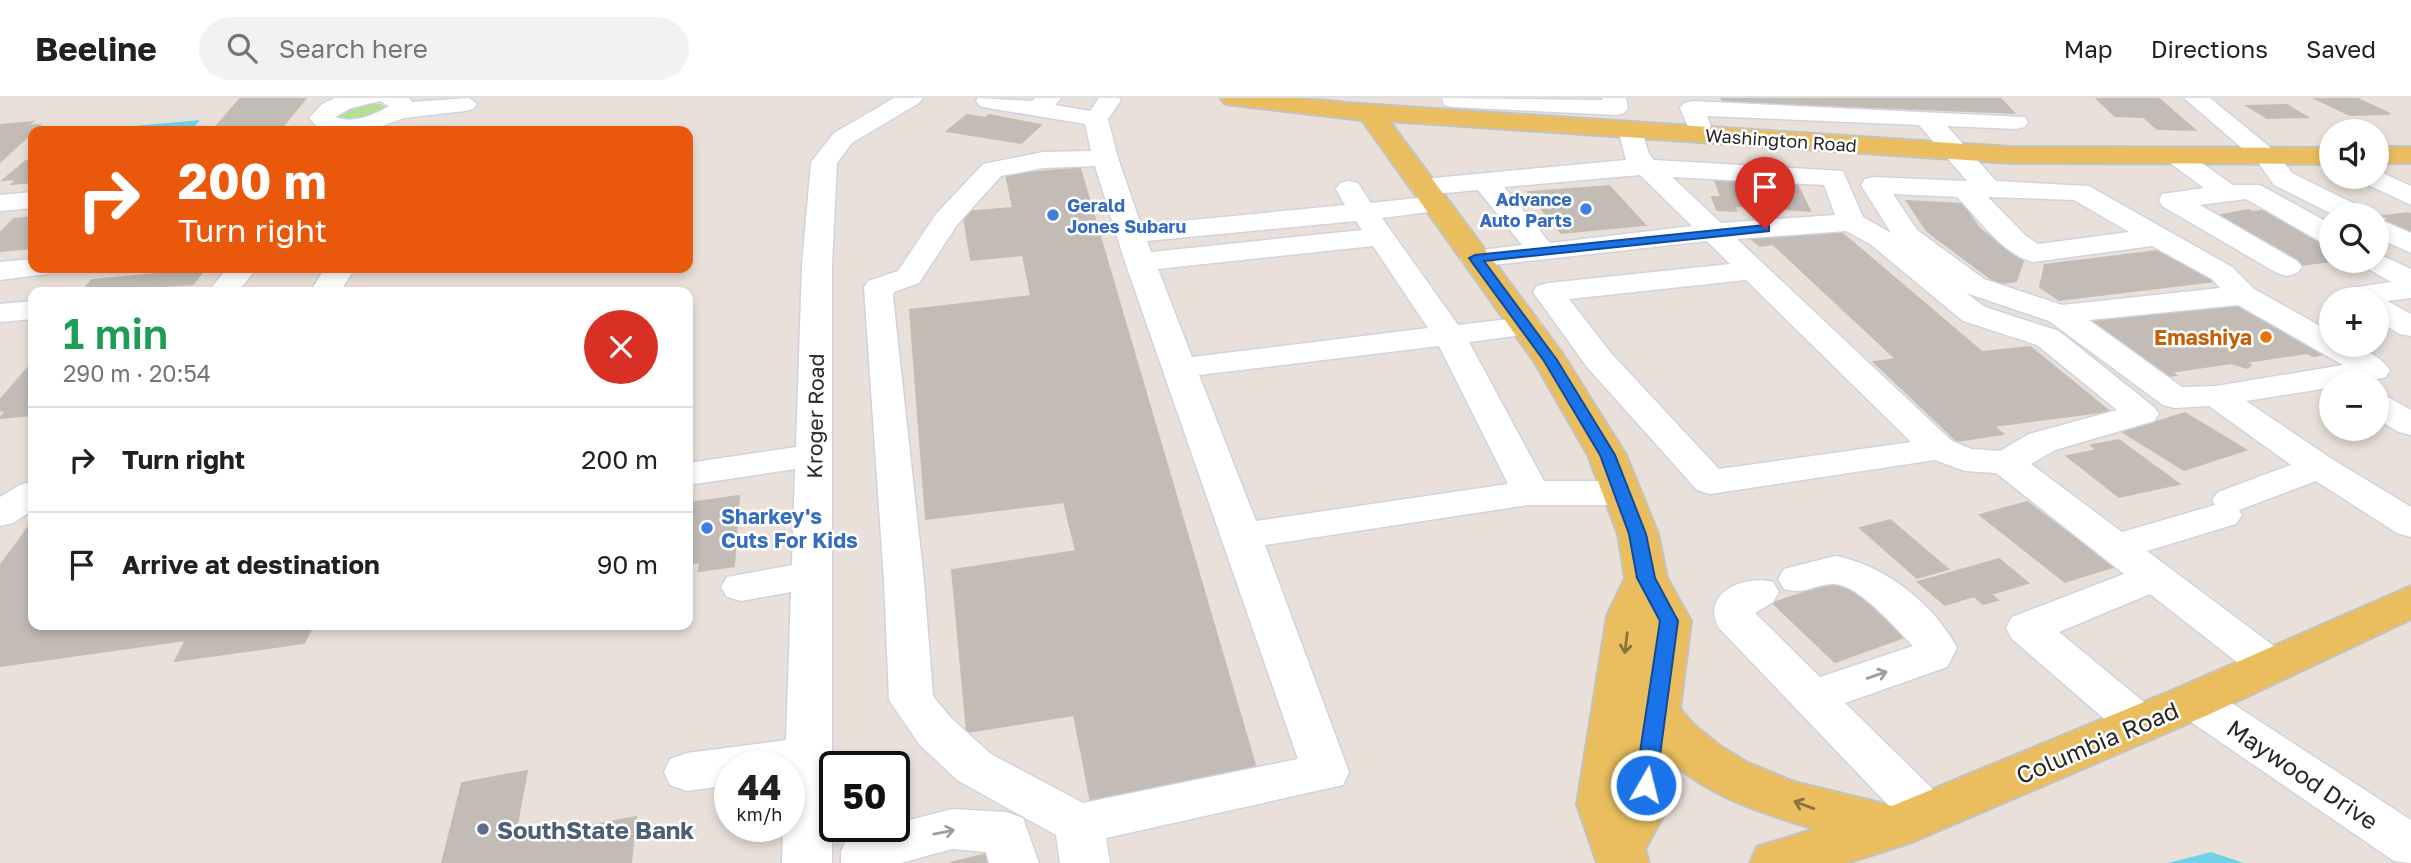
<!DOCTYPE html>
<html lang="en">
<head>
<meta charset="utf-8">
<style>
  body { margin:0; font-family:"Golos Text",sans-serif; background:#f2f2f2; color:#202124; height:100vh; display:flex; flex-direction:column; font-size:26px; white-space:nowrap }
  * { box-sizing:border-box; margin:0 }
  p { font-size:23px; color:#757577 }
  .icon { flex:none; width:38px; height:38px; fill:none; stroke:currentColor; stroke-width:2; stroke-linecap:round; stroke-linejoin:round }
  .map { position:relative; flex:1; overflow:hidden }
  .panel { position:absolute; left:28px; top:189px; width:665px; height:343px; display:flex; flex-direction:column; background:#fff; border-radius:14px; box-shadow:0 4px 10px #0003 }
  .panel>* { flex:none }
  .guide { position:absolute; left:28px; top:28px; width:665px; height:147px; border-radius:14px; box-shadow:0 4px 10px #0003; background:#ea580c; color:#fff; overflow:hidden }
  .tools { position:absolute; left:2319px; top:21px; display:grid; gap:14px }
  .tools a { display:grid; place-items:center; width:70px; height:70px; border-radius:50%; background:#fff; box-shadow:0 4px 10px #0003; font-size:35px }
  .speed { position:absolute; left:714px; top:653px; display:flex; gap:14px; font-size:35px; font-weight:700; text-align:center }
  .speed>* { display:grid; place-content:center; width:91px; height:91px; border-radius:50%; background:#fff; box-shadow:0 4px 10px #0003; line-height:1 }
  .speed small { font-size:18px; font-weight:400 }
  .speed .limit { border:4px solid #111; border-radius:10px; background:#fff; color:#111 }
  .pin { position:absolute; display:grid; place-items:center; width:60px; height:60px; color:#fff; margin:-72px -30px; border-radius:50% 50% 50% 0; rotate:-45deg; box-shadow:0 0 7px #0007 }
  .pin .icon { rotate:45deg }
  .me { position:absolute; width:77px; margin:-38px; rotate:8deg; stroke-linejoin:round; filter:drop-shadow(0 0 5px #0008) }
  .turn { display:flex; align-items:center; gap:24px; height:147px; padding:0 35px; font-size:32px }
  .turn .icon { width:91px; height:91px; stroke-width:2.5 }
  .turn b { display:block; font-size:49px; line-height:60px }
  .round { display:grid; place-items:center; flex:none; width:74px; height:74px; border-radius:37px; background:#f2f2f2 }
  .summary { display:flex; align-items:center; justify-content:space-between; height:119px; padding:0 35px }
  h1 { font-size:42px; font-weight:600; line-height:52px; color:#1e9e55 }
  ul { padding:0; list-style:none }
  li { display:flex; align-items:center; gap:21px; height:105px; padding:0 35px; border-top:2px solid #e0e0e0 }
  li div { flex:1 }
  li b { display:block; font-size:26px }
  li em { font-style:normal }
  header { display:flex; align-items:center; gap:42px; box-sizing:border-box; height:98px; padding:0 35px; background:#fff; border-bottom:2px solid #e0e0e0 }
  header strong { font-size:33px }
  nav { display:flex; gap:38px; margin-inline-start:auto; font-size:24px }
  .search { width:490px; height:63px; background:#f2f2f2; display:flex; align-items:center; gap:18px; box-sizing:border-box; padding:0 24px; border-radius:38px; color:#757577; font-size:26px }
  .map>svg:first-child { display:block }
  .green { fill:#b5de97 }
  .water { fill:#6fd2e8 }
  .building { fill:#c2bbb6; stroke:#c4bdb3; stroke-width:2 }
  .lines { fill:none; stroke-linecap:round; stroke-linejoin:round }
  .minor-casing { stroke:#cfd3e0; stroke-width:3 }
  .major-casing { stroke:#c3c3c3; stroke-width:4 }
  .minor { fill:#fff; fill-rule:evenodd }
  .major { fill:#eabe5e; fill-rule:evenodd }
  .oneway { stroke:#887242 }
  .oneway2 { stroke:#9e9e9e }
  .route { fill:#1a73e8; stroke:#114b97; stroke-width:2 }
  .shop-dot { fill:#3f7fe0; stroke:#fff; stroke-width:2.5 }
  .food-dot { fill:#e8710a; stroke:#fff; stroke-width:2.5 }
  .service-dot { fill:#5c6f8a; stroke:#fff; stroke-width:2.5 }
  .labels { text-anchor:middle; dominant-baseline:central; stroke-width:5; stroke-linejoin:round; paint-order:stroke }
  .far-street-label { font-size:18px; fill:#272727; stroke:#fff }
  .far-shop-label { font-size:18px; font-weight:bold; fill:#366cbe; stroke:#fff; text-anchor:end }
  .food-label { font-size:21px; font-weight:bold; fill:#c56008; stroke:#fff; text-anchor:end }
  .street-label { font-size:21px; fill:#272727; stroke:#fff }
  .shop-label { font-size:21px; font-weight:bold; fill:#366cbe; stroke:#fff; text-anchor:start }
  .near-street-label { font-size:24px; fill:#272727; stroke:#fff }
  .near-service-label { font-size:24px; font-weight:bold; fill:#4e5e75; stroke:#fff; text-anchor:start }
</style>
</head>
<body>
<header>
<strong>Beeline</strong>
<div class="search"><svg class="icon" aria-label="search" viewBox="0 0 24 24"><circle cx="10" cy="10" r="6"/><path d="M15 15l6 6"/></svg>Search here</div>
<nav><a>Map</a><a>Directions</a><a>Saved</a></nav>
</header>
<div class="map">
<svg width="2411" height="765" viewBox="0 0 2411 765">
  <rect width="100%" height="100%" fill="#e9e1d9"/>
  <path class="green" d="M369 5 381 6 386 10C377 22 352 24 338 19L346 11Z"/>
  <path class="water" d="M200 22 191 33H129L134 28Z
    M2211 754 2244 765H2168Z"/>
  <path class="building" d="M241 0H306L279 33H212Z
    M1721 0H2000L2014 15 1723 3Z
    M2096 0H2158L2195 32 2157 31 2144 19 2115 18Z
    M2314 0H2356L2390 16 2350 17Z
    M2287 7 2307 19 2267 20 2247 8Z
    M967 17 986 20 989 17 1041 27 1021 45 947 33Z
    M32 24 27 28 40 27 0 64V27Z
    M33 62V84L12 86 17 81 3 82 26 63Z
    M1080 70 1258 677 1091 705 1074 617 967 634 952 472 1076 453 1064 404 926 421 910 212 1031 198 1023 157 971 162 963 114 1013 110 1006 77Z
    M1714 79 1796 84 1810 113 1735 108 1736 113 1717 112 1712 99H1721Z
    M1609 88 1645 127 1561 135 1528 94Z
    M1907 103 1962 106 1980 131 2023 163 2016 183 1998 186 1927 133Z
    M2248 112 2252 114 2272 112 2331 145 2332 163 2300 167 2216 118Z
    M2408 115 2411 117V137L2384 123 2391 122 2384 118Z
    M33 119V150L0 153V135L14 121Z
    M1837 131 1982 254 2030 249 2109 313 1994 328 2003 336 1957 343 1874 264 1896 261 1773 146 1760 148 1750 140Z
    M2165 152 2215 183 2059 202 2040 189 2045 167Z
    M204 172 193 186 82 194 92 182Z
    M2239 203 2326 256 2313 258 2307 255 2247 264 2251 267 2247 270 2231 265 2171 274 2176 277 2163 279 2086 224Z
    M33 264V317L0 320 7 312 0 313V302Z
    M2185 315 2246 352 2184 372 2123 334Z
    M2119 342 2179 386 2119 399 2067 358 2097 352 2091 347Z
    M739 398 734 468 699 473 700 464 688 466V405Z
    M2027 404 2113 469 2065 484 1980 417Z
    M1890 422 1948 471 1917 480 1860 430Z
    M33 423V527H313L304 545 175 563 186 542 0 568V468Z
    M1999 461 2028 485 1991 496 1998 502 1983 506 1974 498 1945 507 1918 484Z
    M1852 479 1916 535 1835 564 1773 505Z
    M527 673 514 742 636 719 631 765H442L462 685Z
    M999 753 1002 765H950Z"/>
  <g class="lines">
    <g class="minor-casing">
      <path id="minor" d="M335 0H409L412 4 469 0 477 6 473 11 465 13 404 20 368 33 319 31 309 20 322 6ZM380 3 389 8C373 18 353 26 335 19L351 10Z
        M894 0H923L919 5 852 45 837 65 832 167V765H782L783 728H789V668H730V687L687 693 670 687 664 674 670 661 687 655 786 642 791 494 741 503 727 499 721 489 727 479 792 467 795 371 688 387V365L796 349 802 167 811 64 834 35Z
        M978 0 1032 3 1035 0H1061L1055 7 1090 13 1099 0H1119L1121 2 1108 21 1118 60 1141 127 1345 107 1336 91 1340 85 1349 83 1358 85 1371 105 1435 98 1445 100 1449 106 1445 112 1382 120 1458 227 1526 219 1537 221 1542 228 1537 235 1469 244 1544 383H1622L1635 387 1641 395 1635 403 1622 407H1528L1265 447 1349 674 1343 687 1106 740 1110 765H1060L1056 737 957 682 919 646 889 602 884 483 864 189 868 183 898 173 936 116 983 66 1043 54 1091 53 1085 26 988 10 980 8 976 3ZM1095 68 1125 164 1298 661 1083 705 991 656 951 620 933 598 924 483 893 199 894 194 919 185 957 127 1001 78 1043 70ZM1356 123 1362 132 1151 154 1147 143ZM1373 148 1428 230 1192 259 1158 171ZM1439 248 1508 386 1256 423 1199 277Z
        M1442 0 1603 2 1602 0H1626L1628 10 1624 15 1616 17 1452 9 1444 7Z
        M2184 0H2210L2276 54 2292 75 2365 111 2369 117H2334L2274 87 2258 64Z
        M1692 3 2025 19 2028 24 2025 29 2016 31 1947 28 1996 83 2089 88 2232 169 2254 191 2331 234V247C2353 247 2377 253 2390 272L2386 279 2360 285H2331V292L2328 290 2246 303 2332 361 2411 409V439L2397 435 2316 383 2239 412 2242 417 2236 426 2147 453 2286 557 2293 568 2286 579 2271 584 2256 579 2150 496 2059 534 2156 614 2163 626 2156 638 2140 644 2124 638 2012 541 2006 530 2012 519 2124 476 1996 375 1965 373 1935 362 1710 396 1697 392 1587 269 1533 194 1537 188 1548 185 1730 166 1707 143 1475 169 1465 166 1460 160 1465 154 1522 147 1478 92 1423 97 1414 95 1410 89 1414 83 1423 81 1626 62 1618 32 1621 27 1630 25 1639 27C1647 38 1644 53 1654 62L1843 73 1863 119 1891 135 1861 87 1865 81 1874 79 1967 83 1919 27 1707 18 1714 36 1711 41 1702 43 1693 41 1680 10 1684 5ZM1640 77 1692 128 1550 145 1504 89ZM1672 79 1824 87 1835 117 1721 125ZM1893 96 1957 99C1979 121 2002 156 2033 164L2152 148 2212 181 2220 190 2062 207 1984 181 1917 132ZM1988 99 2074 102 2129 134 2038 146 2026 138ZM1846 133 1870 146 1963 223 2037 247 2117 312 2029 336 2000 353 1971 351 1952 343 1737 141ZM1746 182 1911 344 1719 371 1611 255 1569 201ZM1966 195 2049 223 2163 307 2175 310 2209 308 2291 367 2218 394 2212 402 2215 407 2122 434 2031 366 2055 352 2154 323 2159 316 2154 309 2059 233 1985 209ZM2238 207 2343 267 2216 288 2182 289 2089 222Z
        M2176 50 2185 53 2233 87H2260L2331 126V146L2321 144 2246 101 2200 107 2297 163 2302 169 2297 175 2287 178 2277 175 2162 108 2159 102 2162 96 2204 90 2167 63 2163 58 2167 53Z
        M2376 72 2411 88V107L2364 85 2360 79H2376Z
        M33 94V110L0 113V97Z
        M2376 120 2411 135V155L2376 139Z
        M2376 155 2411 171V200L2387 203 2411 216V238L2400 236 2376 222V201H2344L2341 197 2345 191 2391 184 2365 169 2360 163H2376Z
        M33 161V170H52L47 176 0 182V164Z
        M227 170H257L238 194H208Z
        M325 170H355L340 194H310Z
        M33 203V221L0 224V206Z
        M2376 296 2388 299 2411 312V337L2399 334 2376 321Z
        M33 383V412L13 425 0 428V399L20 387Z
        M1835 458C1885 467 1934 506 1957 550L1947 569 1845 605 1944 702 1951 716 1944 730 1927 736 1910 730 1719 530C1699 495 1745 476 1773 484L1779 494 1773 504 1755 515 1820 579 1913 548C1896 531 1857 484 1832 486 1812 487 1805 497 1784 491L1778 481 1784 471Z
        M2194 586 2210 591 2411 722V765L2394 763 2178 615 2172 603 2178 591Z
        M952 711 1006 714 1023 720 1039 765H989L986 754 952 751 901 765H841V753L848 738Z"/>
    </g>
    <g class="major-casing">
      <path id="major" d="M1221 0H1298L1346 5 2011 49 2331 50V66L2011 65 1389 23 1562 255 1626 357 1658 436 1667 480 1691 523 1680 611 1694 627 1720 648 1748 665 1794 684 1892 708 2178 590 2411 488V521L2210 616 1912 744 1847 765H1750L1757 749 1815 731C1765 716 1713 700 1673 665L1667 711 1645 751 1649 765H1597L1577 706 1607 518 1625 480 1618 436 1588 357 1534 263 1362 22 1233 7 1224 5Z
        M2376 49H2411V65H2376Z"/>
    </g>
    <use href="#minor" class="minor"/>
    <use href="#major" class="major"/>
  </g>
  <defs><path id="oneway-shaft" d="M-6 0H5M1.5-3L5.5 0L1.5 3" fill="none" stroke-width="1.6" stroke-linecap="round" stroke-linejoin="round" transform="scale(1.75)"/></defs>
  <g class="oneway">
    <use href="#oneway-shaft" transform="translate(1626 545) rotate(97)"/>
    <use href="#oneway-shaft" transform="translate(1804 707) rotate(-160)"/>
  </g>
  <g class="oneway2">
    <use href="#oneway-shaft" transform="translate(1877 577) rotate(-19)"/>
    <use href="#oneway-shaft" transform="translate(944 734) rotate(-11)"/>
  </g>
  <path class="route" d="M1765 127 1769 128V133L1484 163 1557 262 1615 357 1646 436 1655 480 1678 523 1656 687 1653 693 1646 695 1638 693 1635 687 1660 523 1637 480 1629 436 1600 357 1544 263 1469 160 1475 157Z"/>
  <g class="shop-dot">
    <circle cx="1586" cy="111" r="7"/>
    <circle cx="1053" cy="117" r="7"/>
    <circle cx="707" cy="430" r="7"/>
  </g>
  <circle class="food-dot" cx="2266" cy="239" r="7"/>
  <circle class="service-dot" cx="483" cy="731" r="7"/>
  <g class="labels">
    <g class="far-street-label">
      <text transform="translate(1781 42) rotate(4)">Washington Road</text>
    </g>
    <g class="far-shop-label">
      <text x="1572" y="101">Advance<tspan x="1572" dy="21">Auto Parts</tspan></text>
      <text x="1067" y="107" text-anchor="start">Gerald<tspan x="1067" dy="21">Jones Subaru</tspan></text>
    </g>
    <g class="food-label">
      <text x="2252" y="239">Emashiya</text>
    </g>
    <g class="street-label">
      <text transform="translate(815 318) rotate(-89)">Kroger Road</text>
    </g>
    <g class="shop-label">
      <text x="721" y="418">Sharkey's<tspan x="721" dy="24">Cuts For Kids</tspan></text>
    </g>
    <g class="near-street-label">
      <text transform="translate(2097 644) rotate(-23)">Columbia Road</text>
      <text transform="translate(2303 676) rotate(34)">Maywood Drive</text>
    </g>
    <g class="near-service-label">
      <text x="497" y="731">SouthState Bank</text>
    </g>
  </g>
</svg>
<div class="tools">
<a><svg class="icon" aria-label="sound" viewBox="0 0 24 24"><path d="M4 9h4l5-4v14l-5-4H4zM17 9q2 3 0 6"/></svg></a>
<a><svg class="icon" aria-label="search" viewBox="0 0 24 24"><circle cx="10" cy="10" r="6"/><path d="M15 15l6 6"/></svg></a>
<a>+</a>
<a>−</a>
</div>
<div class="speed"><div>44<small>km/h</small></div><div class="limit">50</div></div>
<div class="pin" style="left:1765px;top:131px;background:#d93025"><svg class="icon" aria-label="arrive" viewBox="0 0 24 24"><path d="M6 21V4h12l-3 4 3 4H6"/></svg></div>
<svg class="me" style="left:1646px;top:687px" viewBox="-20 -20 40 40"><circle r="17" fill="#1a73e8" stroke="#fff" stroke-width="3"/><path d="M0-11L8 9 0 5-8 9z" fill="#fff"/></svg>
<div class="guide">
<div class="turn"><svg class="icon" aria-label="right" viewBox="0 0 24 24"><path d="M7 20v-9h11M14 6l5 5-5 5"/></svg><div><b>200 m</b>Turn right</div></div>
</div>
<section class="panel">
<div class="summary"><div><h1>1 min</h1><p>290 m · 20:54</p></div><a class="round" style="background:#d93025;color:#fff"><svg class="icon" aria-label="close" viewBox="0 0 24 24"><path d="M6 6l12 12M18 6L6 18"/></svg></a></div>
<ul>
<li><svg class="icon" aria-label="right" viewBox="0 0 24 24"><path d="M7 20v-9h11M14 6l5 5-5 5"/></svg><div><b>Turn right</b></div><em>200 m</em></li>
<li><svg class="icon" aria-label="arrive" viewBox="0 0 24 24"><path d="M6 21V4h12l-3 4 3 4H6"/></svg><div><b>Arrive at destination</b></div><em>90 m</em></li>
</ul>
</section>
</div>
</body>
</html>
